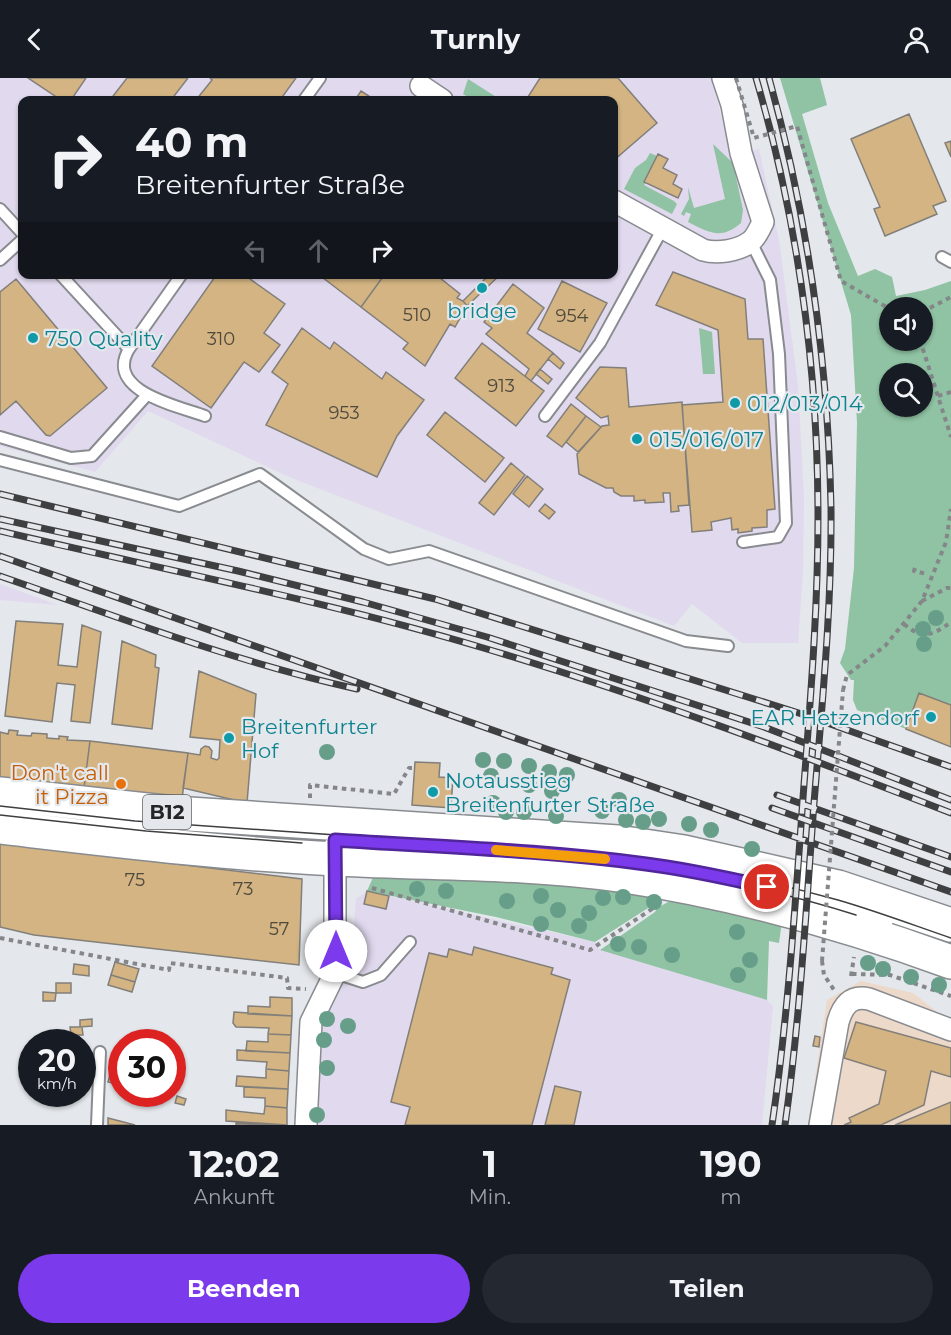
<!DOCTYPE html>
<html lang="de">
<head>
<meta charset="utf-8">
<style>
  body { margin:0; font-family:Montserrat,sans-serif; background:#242831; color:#f1f3f6; height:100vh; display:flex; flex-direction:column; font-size:22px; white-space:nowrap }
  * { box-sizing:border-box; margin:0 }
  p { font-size:20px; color:#9ea1a6 }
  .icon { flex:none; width:33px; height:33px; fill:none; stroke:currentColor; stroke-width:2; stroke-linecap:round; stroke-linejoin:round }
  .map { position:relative; height:1047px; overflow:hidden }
  .details { display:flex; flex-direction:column; background:#171b24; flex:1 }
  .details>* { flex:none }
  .banner { position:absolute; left:18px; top:18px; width:600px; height:183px; border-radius:12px; box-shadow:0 2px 4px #0004; background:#171b24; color:#f1f3f6; overflow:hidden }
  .buttons { position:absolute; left:879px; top:219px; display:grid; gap:12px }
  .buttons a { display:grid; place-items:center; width:54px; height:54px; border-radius:50%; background:#171b24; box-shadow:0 2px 4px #0004; font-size:30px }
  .speed { position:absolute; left:18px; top:951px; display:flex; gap:12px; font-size:30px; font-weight:700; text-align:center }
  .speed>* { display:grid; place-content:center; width:78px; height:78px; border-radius:50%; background:#171b24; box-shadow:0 2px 4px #0004; line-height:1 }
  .speed small { font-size:15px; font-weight:400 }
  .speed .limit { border:9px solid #d22; background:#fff; color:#111 }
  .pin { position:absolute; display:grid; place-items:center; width:51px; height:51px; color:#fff; margin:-26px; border:3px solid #fff; border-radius:50%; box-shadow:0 2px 6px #0007 }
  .me { position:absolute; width:66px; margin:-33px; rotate:0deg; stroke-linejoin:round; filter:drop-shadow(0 0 4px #0008) }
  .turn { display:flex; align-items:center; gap:21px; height:126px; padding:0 18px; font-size:27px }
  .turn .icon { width:78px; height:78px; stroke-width:2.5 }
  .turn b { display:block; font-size:42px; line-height:51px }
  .lanes { display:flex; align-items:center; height:57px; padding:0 18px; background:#0003; justify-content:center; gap:30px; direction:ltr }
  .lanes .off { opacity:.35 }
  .eta { display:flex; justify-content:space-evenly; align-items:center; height:102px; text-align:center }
  .eta b { font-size:36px; font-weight:700; line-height:42px }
  .action { display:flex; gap:12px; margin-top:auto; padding:12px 18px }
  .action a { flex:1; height:69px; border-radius:36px; background:#7c3aed; color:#fff; font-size:24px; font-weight:700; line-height:69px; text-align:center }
  .action a+a { background:#242831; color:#f1f3f6 }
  header { display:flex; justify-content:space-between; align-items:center; height:78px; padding:0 18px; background:#171b24; font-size:27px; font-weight:700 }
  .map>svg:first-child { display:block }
  .commercial { fill:#edd9ca }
  .industrial { fill:#e1d9ee; fill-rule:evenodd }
  .green { fill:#8fc3a3; fill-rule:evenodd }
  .building { fill:#d3b482; stroke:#827f7b; stroke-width:1.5 }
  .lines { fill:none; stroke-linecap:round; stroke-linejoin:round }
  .lane-casing { stroke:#888b8f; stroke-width:14 }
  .street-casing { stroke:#888b8f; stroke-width:24 }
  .primary-casing { stroke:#888b8f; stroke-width:36 }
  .path { stroke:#848689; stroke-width:4; stroke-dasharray:4.5 4.5; stroke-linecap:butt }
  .lane { stroke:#fff; stroke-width:10 }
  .street { stroke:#fff; stroke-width:21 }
  .primary { stroke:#fff; stroke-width:33 }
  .tram { stroke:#3e3f40; stroke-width:1.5 }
  .rail-casing { stroke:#3e3f40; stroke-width:7 }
  .rail { stroke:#e4e7eb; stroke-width:4.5; stroke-dasharray:14; stroke-linecap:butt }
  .path-bridge { stroke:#848689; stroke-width:4; stroke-dasharray:4.5 4.5; stroke-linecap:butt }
  .tree { fill:#679e8a }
  .route-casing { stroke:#51269a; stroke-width:15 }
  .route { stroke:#7c3aed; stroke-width:10 }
  .slow { stroke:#f59e0b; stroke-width:10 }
  .culture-dot { fill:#0f9aa8; stroke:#e4e7eb; stroke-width:2 }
  .food-dot { fill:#e8710a; stroke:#e4e7eb; stroke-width:2 }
  .labels { text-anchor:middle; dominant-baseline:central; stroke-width:4.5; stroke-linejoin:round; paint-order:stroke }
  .number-label { font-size:18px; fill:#50493d }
  .shield { fill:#e4e7eb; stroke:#5e5f61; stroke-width:1.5 }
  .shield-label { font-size:20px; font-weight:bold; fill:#242526 }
  .culture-label { font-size:21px; fill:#0d838f; stroke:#e4e7eb; text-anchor:start }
  .food-label { font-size:21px; fill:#c56008; stroke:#e4e7eb; text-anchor:end }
</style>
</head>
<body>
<header><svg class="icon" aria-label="back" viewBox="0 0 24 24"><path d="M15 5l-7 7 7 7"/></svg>Turnly<svg class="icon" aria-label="person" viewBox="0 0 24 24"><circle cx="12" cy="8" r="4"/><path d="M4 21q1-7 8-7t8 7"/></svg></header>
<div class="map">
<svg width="951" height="1047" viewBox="0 0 951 1047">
  <rect width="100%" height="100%" fill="#e4e7eb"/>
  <path class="commercial" d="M861 903 913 915 942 938 951 940V1047H808L827 922Z"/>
  <path class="industrial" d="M0 0H711L732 78 759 71 779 162 798 307 804 421 803 493 798 565H742L692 526 674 548 289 399 148 333 95 394 0 368ZM22 22H614V196H22Z
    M0 506 58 527 0 522Z
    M367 813 595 864 600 872 767 922 773 928 762 1047H314L318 945 351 891 356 821Z"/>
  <path class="green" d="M780 0H820L827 27 802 36 828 125 858 198 875 191 892 199 896 218 925 212 951 203V627L919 615 906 651 857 632 853 622 854 602H851L840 585 845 571 854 490 857 345 851 237ZM890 230H922V262H890ZM890 296H922V328H890Z
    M468 1 501 22H473L463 16Z
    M713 66 733 85 743 132 741 145C721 162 710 155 688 144L691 136 686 134 684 138 681 136 689 121 688 109 694 130 725 121Z
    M650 75 657 78 644 103 646 105 644 107 674 123 677 126 672 136 624 111 635 90 646 82Z
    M699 250 712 254 715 296H703Z
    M375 795 673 814 595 864 496 839 367 813Z
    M672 822 782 843 779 865 769 863 767 922 600 872 655 834 657 830Z"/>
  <path class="building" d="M28 0H86L71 22H61Z
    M127 0H188L171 22H110Z
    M210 0H296L280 22H196L212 2Z
    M540 0H618L657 45 614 82V22H526Z
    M361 13 375 22H355Z
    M909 36 946 123 933 128 937 136 885 158 874 131 880 129 851 61Z
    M951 63V79L945 65Z
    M658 76 668 81 663 90 677 97 673 106 682 111 678 120 644 104Z
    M673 194 745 221 748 261H763L775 431 767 432V449L752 450V453L738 455V451L732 452 731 440 711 444 712 452 692 454 682 327 723 324 718 252 656 227Z
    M217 196H243L285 226 264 255 280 267 259 294 244 284 211 330 152 288Z
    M318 196H385L361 229Z
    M385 196H435L460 216 457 220 463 223 467 228 455 249 450 246 425 288 403 271 408 265 361 229Z
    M490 196H501L467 228 463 223Z
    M16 201 107 310 50 358 46 357 16 323 0 337V214Z
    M562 203 607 225 580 274 538 251Z
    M513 206 544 230 527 255 553 275 531 303 525 298 529 291 486 256 492 250 484 244Z
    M302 250 330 271 334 264 382 301 386 294 424 322 397 358 377 399 266 347 288 306 272 294Z
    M482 265 544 313 516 348 455 300Z
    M553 275 564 285 560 291 548 281Z
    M600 289 626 290 629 329 682 324 689 427 678 428 679 433 671 434 670 415H663L664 424 645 425V422L634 423V418H621L614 414 613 410H606L579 396 577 376 602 348 609 347 608 338 601 340 576 320Z
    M540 291 552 301 548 306 536 296Z
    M571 326 586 338 562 369 547 358Z
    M445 334 504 380 485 404 427 357Z
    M586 338 601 349 578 374 566 364Z
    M511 385 525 397 494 437 479 425Z
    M527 398 543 411 529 429 513 416Z
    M545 426 555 434 549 441 539 433Z
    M16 543 63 546 58 587 77 589 82 547 101 554 90 645 71 643 75 607 57 605 52 644 5 638Z
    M122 563 156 577 155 589 159 590 152 651 112 646Z
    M199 593 256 616 247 725 183 710 188 675 200 677 201 671 205 668 209 669 212 673 211 680 217 682 219 680 220 662 190 659Z
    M919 615 951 627V669L906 651Z
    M9 652 18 653 17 657 31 658 32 655 47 656V660L59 661V658L68 659 67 662 90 663 84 710 0 701V654L8 656Z
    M90 663 188 675 182 721 84 710Z
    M415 684 440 685 439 699 453 700 451 730 412 727Z
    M0 765 302 801 299 887 34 857 0 849Z
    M367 813 389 818 386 831 364 826Z
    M474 869 553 890 551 896 570 902 532 1047H405L410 1029 391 1024 429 875 447 879 449 871 472 877Z
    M115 884 139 891 135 904 111 897Z
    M74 886 89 888V898L73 896Z
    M111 897 135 904 132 914 108 907Z
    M56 905H71V915H56Z
    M43 914 56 915 55 923H43Z
    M270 919 292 920V938L248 936V928L270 929Z
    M234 934 292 938 291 957 268 956 269 950 236 949 233 945Z
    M92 941V948L80 949V942Z
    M856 944 951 970V999L931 993 924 1027 881 1047H844L851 1044 849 1040 879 1026 886 993 844 980Z
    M70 949H82L83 957H71Z
    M268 956 291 957 290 975 246 973 247 963 268 964Z
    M815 958 820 959 819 969 813 968Z
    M237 972 290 975 289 993 266 991 267 984 237 982Z
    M82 985H90L91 999H82Z
    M266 991 289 993 288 1011 236 1008 237 998 266 1000Z
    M111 993 122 997V1007L108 1004Z
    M555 1008 581 1014 574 1047H545Z
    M244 1009 288 1011 287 1030 265 1028V1020L244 1019Z
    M177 1018 186 1021 184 1027 175 1025Z
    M951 1024V1047H895Z
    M265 1028 287 1030V1047L226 1043V1032L264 1036Z
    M108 1040 135 1047H108Z
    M236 1045 285 1047H236Z"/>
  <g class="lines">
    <g class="lane-casing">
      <path id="lane" d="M304 22 320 0
        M0 131 22 155
        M942 179 951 184
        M0 182 22 162
        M60 196 129 271 182 196
        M129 271C104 313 178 328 205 338
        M545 338 600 265 663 150
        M0 359 71 380 92 378 147 317
        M0 382 179 428 260 396 364 471 389 481 429 473 686 563 728 568
        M743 464 778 459 786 445 779 276 770 202 751 164
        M93 743 147 748
        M366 764 431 768
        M670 790 708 796
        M782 813 888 843
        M335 895 363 904 381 897 410 864
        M97 1047 100 974"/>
    </g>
    <g class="street-casing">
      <path id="street" d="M421 8 442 22
        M614 123 703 172C717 176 738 173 750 164 756 160 760 150 763 144L741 75 732 27 723 0
        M306 1047 311 944 335 895V768
        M820 1047 838 944C843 927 851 917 869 921L951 952"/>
    </g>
    <g class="primary-casing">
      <path id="primary" d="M0 716 174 735 618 764 684 774 838 809 951 847
        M0 749C112 762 225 776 338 781 431 786 526 784 618 797 732 814 844 845 951 884"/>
    </g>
    <path class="path" d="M922 234 951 219
      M920 262 951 359
      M938 318 951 314
      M915 490 914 493 927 496
      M922 523 947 510H951
      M904 546C922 562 934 557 951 544
      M843 612 847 597 885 568 922 523 946 464 951 431
      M310 720V707L394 716 409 690H415
      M372 810 590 872 655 829
      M0 860 169 892 170 885 287 900 288 910 306 911
      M822 883 824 897 834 912
      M852 896 890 897 951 918
      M851 898 854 879"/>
    <use href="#lane" class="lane"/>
    <use href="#street" class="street"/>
    <use href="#primary" class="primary"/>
    <path class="tram" d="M0 728 135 743 580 774C667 783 753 798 838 822 876 833 913 847 951 860
      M0 737 146 753 302 765
      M409 772C475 776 541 778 606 785 690 795 775 811 856 837"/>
    <g class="rail-casing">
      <path id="rail" d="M756 0C798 143 818 291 818 439 818 533 810 626 803 720 795 829 788 939 772 1047
        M769 0C808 140 828 284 831 429 832 528 822 627 814 725 806 833 800 940 785 1047
        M0 416 435 521 805 637 951 689
        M0 441 238 493 363 524 487 559 764 649 951 722
        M0 453C160 491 322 522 480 569 640 616 796 675 951 735
        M0 478 951 814
        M0 498C118 539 235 584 357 611
        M777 717 951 779
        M772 730 951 794"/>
    </g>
    <use href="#rail" class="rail"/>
    <path class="path-bridge" d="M736 0 754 60 797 48 841 203 890 231
      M822 883 843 612"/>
  </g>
  <g class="tree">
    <circle cx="936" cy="540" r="8"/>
    <circle cx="923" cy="551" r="8"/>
    <circle cx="924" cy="566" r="8"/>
    <circle cx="327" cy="674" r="8"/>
    <circle cx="483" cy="682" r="8"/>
    <circle cx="504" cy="683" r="8"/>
    <circle cx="529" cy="688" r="8"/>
    <circle cx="549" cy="694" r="8"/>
    <circle cx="567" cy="697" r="8"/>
    <circle cx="491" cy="698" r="8"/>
    <circle cx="529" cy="707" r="8"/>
    <circle cx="552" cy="713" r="8"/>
    <circle cx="619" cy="722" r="8"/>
    <circle cx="493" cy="725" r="8"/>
    <circle cx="602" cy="733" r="8"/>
    <circle cx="506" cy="734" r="8"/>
    <circle cx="524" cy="734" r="8"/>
    <circle cx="556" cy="738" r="8"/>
    <circle cx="659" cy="741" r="8"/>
    <circle cx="626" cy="742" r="8"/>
    <circle cx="643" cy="744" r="8"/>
    <circle cx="689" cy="746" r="8"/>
    <circle cx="711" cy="752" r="8"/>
    <circle cx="752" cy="771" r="8"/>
    <circle cx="417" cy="811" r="8"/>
    <circle cx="446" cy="813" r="8"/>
    <circle cx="541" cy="818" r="8"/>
    <circle cx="623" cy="819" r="8"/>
    <circle cx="603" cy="820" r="8"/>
    <circle cx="507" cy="823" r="8"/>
    <circle cx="654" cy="824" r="8"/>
    <circle cx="558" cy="832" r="8"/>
    <circle cx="589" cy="835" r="8"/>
    <circle cx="541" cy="846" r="8"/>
    <circle cx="579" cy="848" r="8"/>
    <circle cx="737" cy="854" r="8"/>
    <circle cx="618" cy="866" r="8"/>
    <circle cx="639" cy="869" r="8"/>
    <circle cx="672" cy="877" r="8"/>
    <circle cx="750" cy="882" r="8"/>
    <circle cx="868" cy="885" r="8"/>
    <circle cx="883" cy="891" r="8"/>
    <circle cx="738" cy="897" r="8"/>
    <circle cx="911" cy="899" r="8"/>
    <circle cx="939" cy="907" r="8"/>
    <circle cx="327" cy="941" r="8"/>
    <circle cx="348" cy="948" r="8"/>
    <circle cx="324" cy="962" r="8"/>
    <circle cx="327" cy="990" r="8"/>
    <circle cx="317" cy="1037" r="8"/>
  </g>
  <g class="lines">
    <g class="route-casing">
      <path id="route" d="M336 873 335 762C438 769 543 772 646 786 687 791 727 800 767 809"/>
    </g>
    <use href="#route" class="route"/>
    <path class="slow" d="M496 772 605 781"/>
  </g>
  <g class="culture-dot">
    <circle cx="482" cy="210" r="6"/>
    <circle cx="33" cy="260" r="6"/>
    <circle cx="735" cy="325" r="6"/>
    <circle cx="637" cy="361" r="6"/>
    <circle cx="931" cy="639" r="6"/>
    <circle cx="229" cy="660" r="6"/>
    <circle cx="433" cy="714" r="6"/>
  </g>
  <circle class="food-dot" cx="121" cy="706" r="6"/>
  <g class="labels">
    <g class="number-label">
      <text x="417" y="237">510</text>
      <text x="572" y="238">954</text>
      <text x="221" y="261">310</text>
      <text x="501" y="308">913</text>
      <text x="344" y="335">953</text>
      <text x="135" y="802">75</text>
      <text x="243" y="811">73</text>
      <text x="279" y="851">57</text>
    </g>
    <rect class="shield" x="143" y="717" width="48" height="34" rx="4.5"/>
    <g class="shield-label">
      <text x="167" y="734">B12</text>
    </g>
    <g class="culture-label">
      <text x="482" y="232" text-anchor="middle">bridge</text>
      <text x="45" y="260">750 Quality</text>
      <text x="747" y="325">012/013/014</text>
      <text x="649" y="361">015/016/017</text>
      <text x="919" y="639" text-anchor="end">EAR Hetzendorf</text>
      <text x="241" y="648">Breitenfurter<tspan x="241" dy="24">Hof</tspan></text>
      <text x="445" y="702">Notausstieg<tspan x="445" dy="24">Breitenfurter Straße</tspan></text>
    </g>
    <g class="food-label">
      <text x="109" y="694">Don't call<tspan x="109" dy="24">it Pizza</tspan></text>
    </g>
  </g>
</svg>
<div class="buttons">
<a><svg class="icon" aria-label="sound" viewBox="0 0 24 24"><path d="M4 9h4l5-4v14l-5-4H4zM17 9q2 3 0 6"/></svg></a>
<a><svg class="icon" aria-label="search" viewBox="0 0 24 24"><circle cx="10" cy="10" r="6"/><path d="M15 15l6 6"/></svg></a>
</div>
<div class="speed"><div>20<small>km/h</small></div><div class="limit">30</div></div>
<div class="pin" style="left:767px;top:809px;background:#d93025"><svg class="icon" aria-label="arrive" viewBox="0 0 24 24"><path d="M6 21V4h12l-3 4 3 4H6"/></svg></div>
<svg class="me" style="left:336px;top:873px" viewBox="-20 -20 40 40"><circle r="19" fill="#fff"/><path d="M0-13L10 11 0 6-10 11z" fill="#7c3aed"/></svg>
<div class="banner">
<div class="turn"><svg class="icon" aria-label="right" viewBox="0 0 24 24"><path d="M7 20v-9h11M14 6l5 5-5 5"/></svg><div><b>40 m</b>Breitenfurter Straße</div></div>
<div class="lanes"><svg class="icon off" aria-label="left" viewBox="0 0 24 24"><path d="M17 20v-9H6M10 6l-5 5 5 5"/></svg><svg class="icon off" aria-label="ahead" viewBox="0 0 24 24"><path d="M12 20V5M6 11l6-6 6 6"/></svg><svg class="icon" aria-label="right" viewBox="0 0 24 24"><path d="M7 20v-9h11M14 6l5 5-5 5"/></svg></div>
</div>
</div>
<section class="details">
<div class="eta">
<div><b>12:02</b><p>Ankunft</p></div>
<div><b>1</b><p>Min.</p></div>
<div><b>190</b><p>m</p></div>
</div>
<div class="action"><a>Beenden</a><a>Teilen</a></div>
</section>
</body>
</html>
